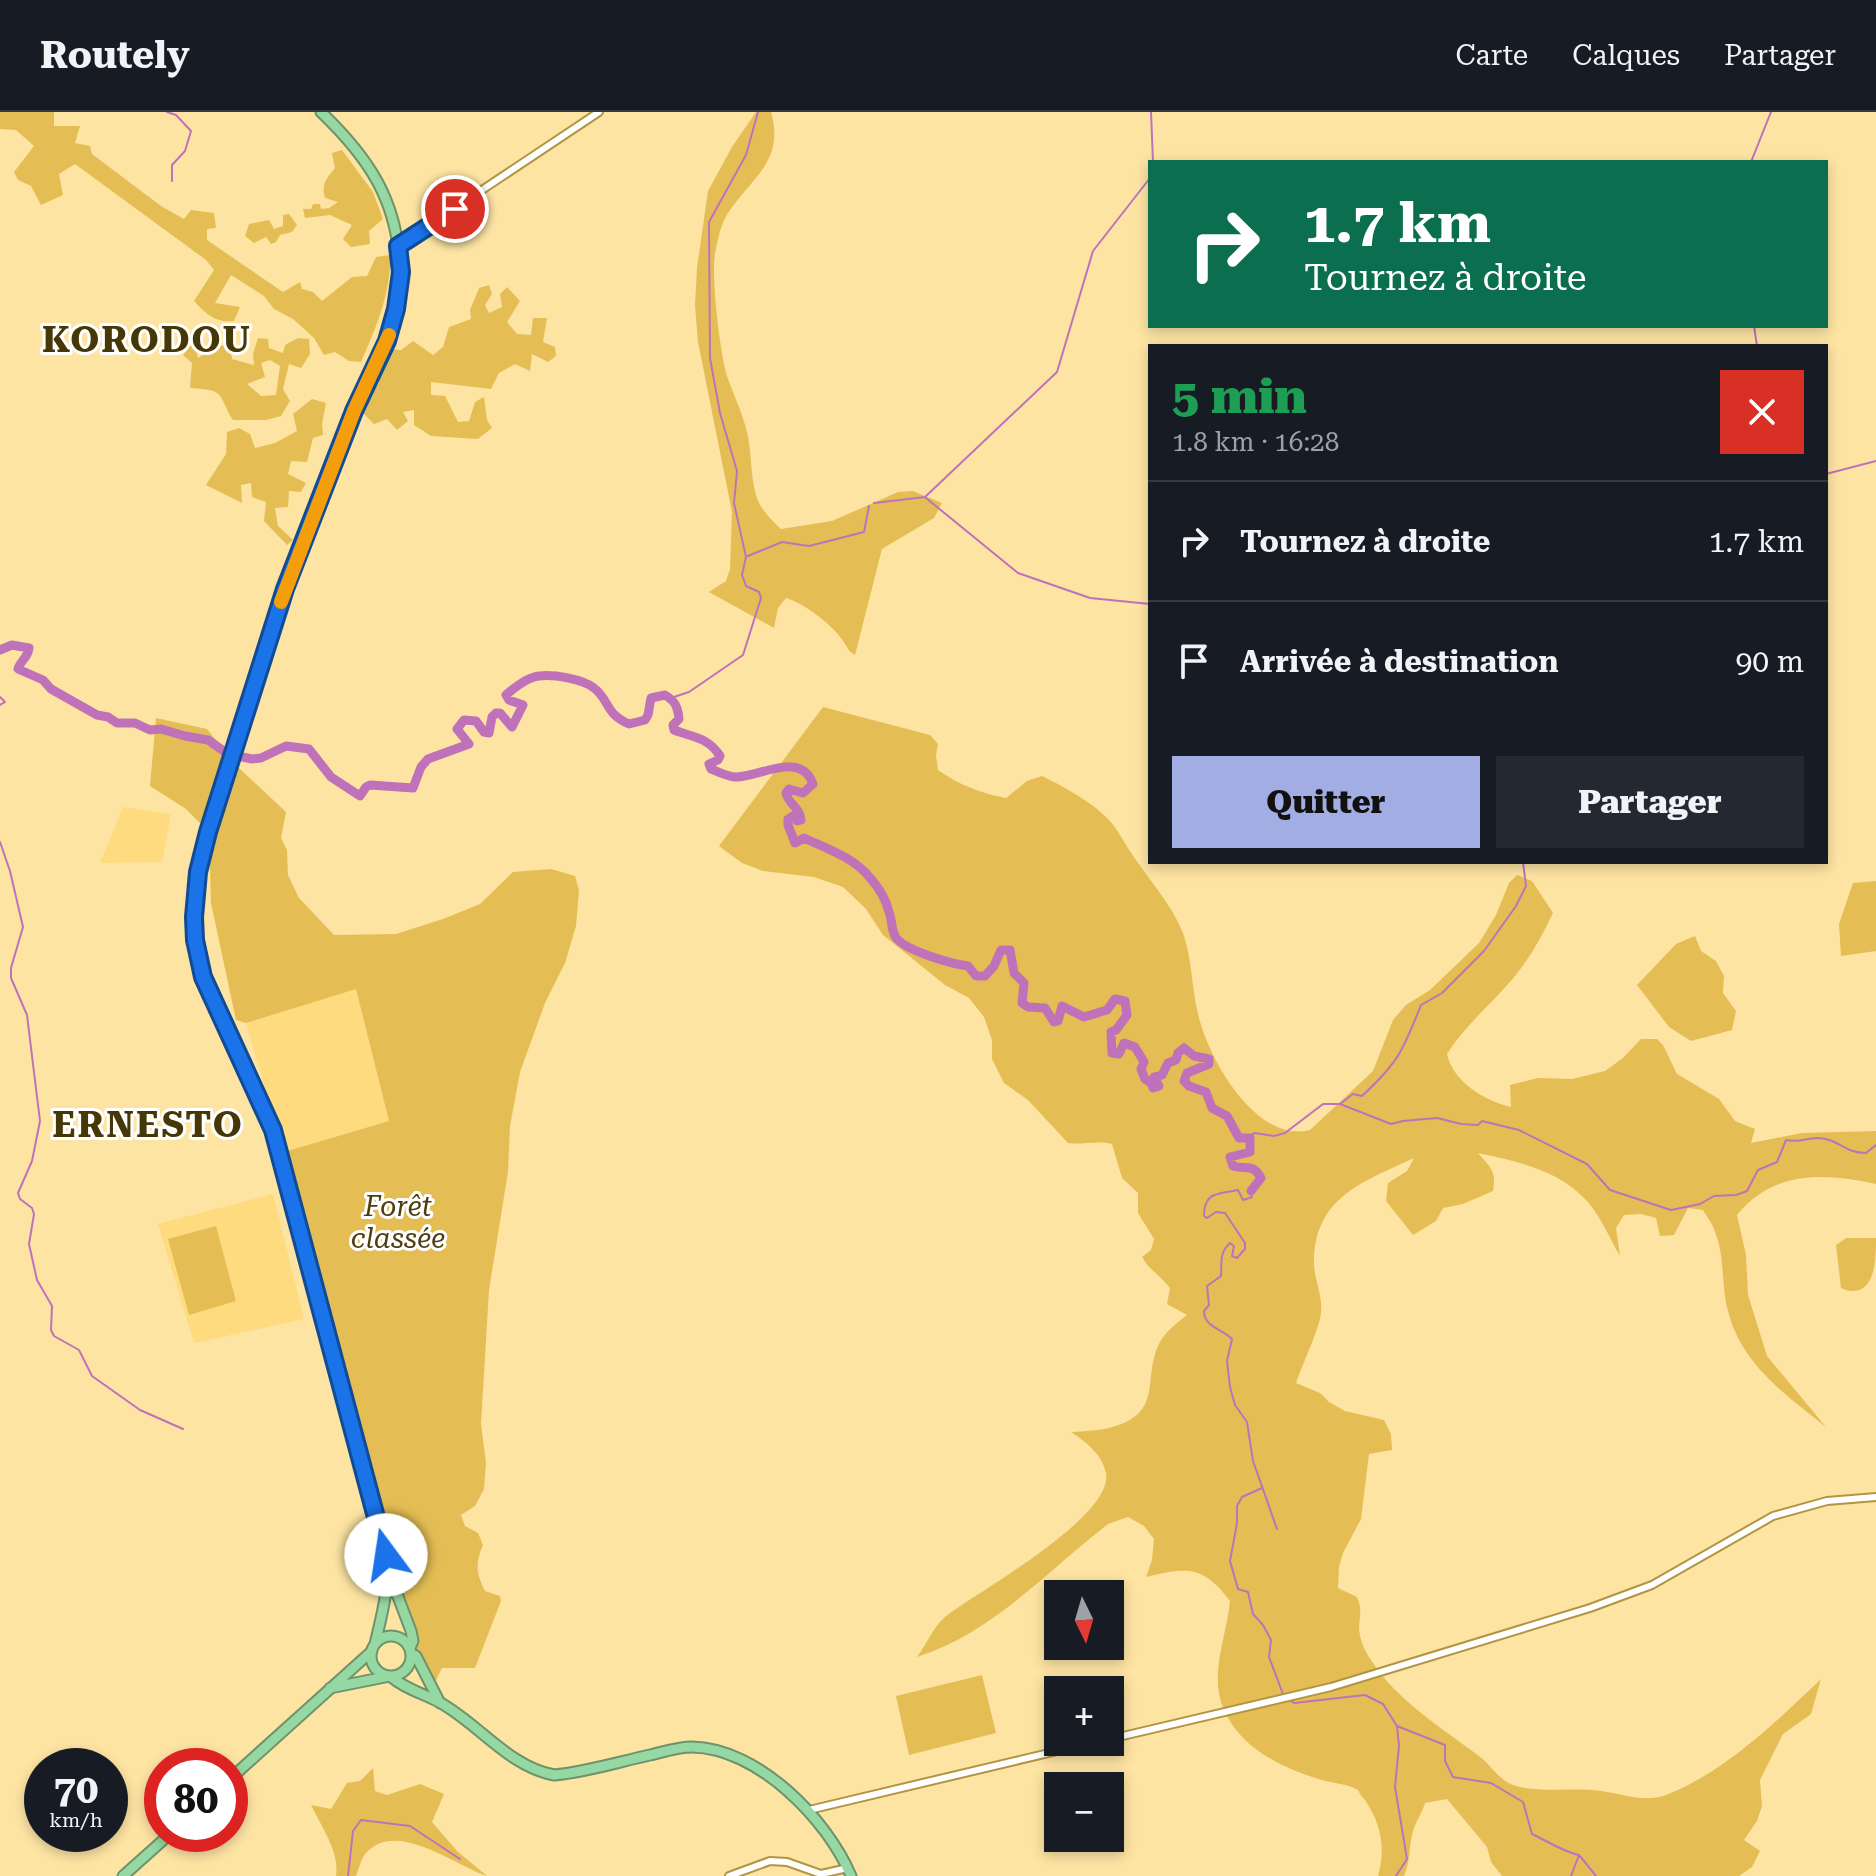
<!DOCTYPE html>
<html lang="fr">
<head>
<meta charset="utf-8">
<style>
  body { margin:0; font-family:"Roboto Serif",serif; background:#242831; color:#f1f3f6; height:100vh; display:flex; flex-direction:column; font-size:30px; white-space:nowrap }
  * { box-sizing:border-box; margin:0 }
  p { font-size:26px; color:#9ea1a6 }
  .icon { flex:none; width:44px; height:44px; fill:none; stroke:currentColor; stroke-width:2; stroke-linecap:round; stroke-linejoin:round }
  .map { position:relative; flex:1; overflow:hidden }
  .side { position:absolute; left:1148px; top:232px; width:680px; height:520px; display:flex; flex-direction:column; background:#171b24; border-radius:0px; box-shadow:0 4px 12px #0003 }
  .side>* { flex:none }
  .top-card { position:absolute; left:1148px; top:48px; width:680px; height:168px; border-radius:0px; box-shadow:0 4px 12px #0003; background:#0b6e4f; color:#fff; overflow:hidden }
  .needle { width:52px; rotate:175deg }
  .controls { position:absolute; left:1044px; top:1468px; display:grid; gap:16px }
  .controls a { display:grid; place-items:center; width:80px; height:80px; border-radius:0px; background:#171b24; box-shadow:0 4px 12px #0003; font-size:40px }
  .speed { position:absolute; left:24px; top:1636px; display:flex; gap:16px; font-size:40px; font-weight:700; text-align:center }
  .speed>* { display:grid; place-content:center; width:104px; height:104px; border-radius:50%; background:#171b24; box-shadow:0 4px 12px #0003; line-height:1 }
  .speed small { font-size:20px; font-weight:400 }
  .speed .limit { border:12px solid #d22; background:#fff; color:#111 }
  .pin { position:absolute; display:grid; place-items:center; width:68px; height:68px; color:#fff; margin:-34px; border:4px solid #fff; border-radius:50%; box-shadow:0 2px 8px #0007 }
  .me { position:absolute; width:88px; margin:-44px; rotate:346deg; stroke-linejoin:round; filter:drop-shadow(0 0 6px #0008) }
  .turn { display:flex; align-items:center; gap:28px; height:168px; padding:0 24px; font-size:36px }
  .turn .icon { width:104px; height:104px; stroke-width:2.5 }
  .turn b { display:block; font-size:56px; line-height:68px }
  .round { display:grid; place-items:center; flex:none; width:84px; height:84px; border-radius:0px; background:#242831 }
  .overview { display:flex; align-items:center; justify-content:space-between; height:136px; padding:0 24px }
  h1 { font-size:48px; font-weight:800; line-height:60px; color:#1e9e55 }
  .primary-button { display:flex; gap:16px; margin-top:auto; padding:16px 24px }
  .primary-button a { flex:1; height:92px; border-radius:0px; background:#a2aee3; color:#111; font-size:32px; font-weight:800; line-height:92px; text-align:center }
  .primary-button a+a { background:#242831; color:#f1f3f6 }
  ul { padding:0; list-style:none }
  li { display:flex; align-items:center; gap:24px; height:120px; padding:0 24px; border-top:2px solid #363941 }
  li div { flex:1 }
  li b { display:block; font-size:30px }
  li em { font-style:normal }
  header { display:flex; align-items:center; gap:48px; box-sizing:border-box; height:112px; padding:0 40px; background:#171b24; border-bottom:2px solid #363941 }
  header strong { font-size:38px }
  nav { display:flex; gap:44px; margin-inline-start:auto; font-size:28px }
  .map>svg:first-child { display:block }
  .built { fill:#fddb7e }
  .green { fill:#e4be54; fill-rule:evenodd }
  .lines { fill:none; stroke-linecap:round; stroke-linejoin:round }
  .stream { stroke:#bf72b9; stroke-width:2 }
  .river { stroke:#bf72b9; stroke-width:9 }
  .minor-casing { stroke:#b29541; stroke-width:10 }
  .highway-casing { stroke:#6c936a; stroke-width:13 }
  .minor { stroke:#fff; stroke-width:6 }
  .highway { stroke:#96d8a3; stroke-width:9 }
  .route-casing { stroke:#114b97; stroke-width:20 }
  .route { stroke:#1a73e8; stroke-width:14 }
  .slow { stroke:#f59e0b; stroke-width:14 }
  .labels { text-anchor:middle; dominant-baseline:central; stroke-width:6; stroke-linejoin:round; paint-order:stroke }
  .park-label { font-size:28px; font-style:italic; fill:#4d3d0f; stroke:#fff }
  .district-label { font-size:36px; font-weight:bold; letter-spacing:2px; fill:#463707; stroke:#fff }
</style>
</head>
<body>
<header>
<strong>Routely</strong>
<nav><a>Carte</a><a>Calques</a><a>Partager</a></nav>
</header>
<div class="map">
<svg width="1876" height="1764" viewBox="0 0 1876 1764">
  <rect width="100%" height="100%" fill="#fde4a3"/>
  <path class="built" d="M123 695 171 702 162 750 100 751Z
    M356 876 389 1009 284 1040 246 911Z
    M273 1082 304 1207 194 1231 158 1112Z"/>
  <path class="green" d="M0 0H54V14H80L75 31 90 34 92 42 161 94 184 107 191 98 214 101 216 116 207 117V128L283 180 300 170 302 177 313 180 322 189 352 165 367 164 376 145 390 143C391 182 376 216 361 250L349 249 335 240 324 243 314 226 293 207 274 197 264 184 231 163 215 191 240 195 234 209C215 211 206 202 194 189L214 158 206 148 75 52 59 62 63 83 41 93 31 74 18 68 14 60 34 34 16 18 0 17Z
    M756 0H771C785 49 752 65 728 101 721 111 717 130 715 142 711 165 720 241 727 264 733 281 741 298 746 316 752 337 750 363 756 383 760 397 770 407 781 417L832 409 898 380 913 379 942 391 934 406 882 437 855 543C848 539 848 536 843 529 832 512 805 492 786 486L778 496 774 516 709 480 726 469 730 457 732 400 698 230 695 193 697 156 708 79 732 35Z
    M342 38 373 80 383 107 369 119 370 132 351 135 343 127 352 113 330 103 305 106 303 97H311L313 92H320L321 97 329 96 338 90 325 86C321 72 326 67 335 56L332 41Z
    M289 102 297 113 292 120 280 123 276 130 271 132 266 125 254 131 245 124 249 112 269 108 274 117 283 114V103Z
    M489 173 492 182 485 193 489 201 502 195 500 182 507 175 520 189 507 210 517 222 531 223 533 206H547L543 230 555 235 556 244 548 250 532 242 530 259 515 252 499 261 491 277 431 270V283L445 284 458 310 469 309 475 290 484 285 487 308 492 316 478 327 431 324 414 313V298L403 300 408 309 397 318 387 307 374 312 359 297 379 271V255L390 237 401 238 413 229 433 243 443 235 449 215 471 207 470 198 479 176Z
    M190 220 200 224 196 238 198 246C208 239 218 231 230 234L232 247 254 253 253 242 258 226 268 227 269 236 283 241 285 233 298 226 309 227 310 242 301 256 289 252 283 277 290 289 281 304 266 308H233C217 282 227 278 190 276L192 251 183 243 191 233ZM270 248 280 254 276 283 261 284 247 272 265 265 261 251Z
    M312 287 326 291 322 312 323 323 313 326 307 350 291 349 288 362 306 371 301 380 289 379 288 395 275 396 278 414 293 428 287 433 264 409 266 390 252 385 251 371 241 373 242 391 206 373 226 342 227 320 239 316 250 322 255 336 275 331 297 319 293 302Z
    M823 595 930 623 938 632 936 643 938 658C959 673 981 681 1006 686L1027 669 1042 664C1064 675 1091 689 1108 707 1118 717 1124 731 1132 742 1149 768 1174 795 1184 824 1192 849 1192 877 1198 902 1208 946 1256 1032 1310 1018L1373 959 1393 908 1406 893 1430 878 1479 831 1496 803 1509 771 1517 763 1532 769 1553 801C1541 826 1528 850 1509 871 1488 895 1464 915 1447 942 1453 970 1485 989 1511 995L1510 973 1538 966 1572 967 1605 959 1623 946 1641 927H1657L1663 933 1677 962 1719 987 1735 1009 1755 1017 1751 1031 1802 1021 1876 1019V1072C1825 1061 1773 1058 1737 1103L1746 1143 1748 1183 1767 1244 1826 1315C1786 1283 1741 1252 1728 1199 1721 1174 1725 1144 1715 1120 1713 1112 1707 1105 1703 1098L1688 1096 1674 1123 1660 1124 1656 1106 1641 1102 1624 1103 1616 1116 1620 1144C1609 1125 1599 1100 1583 1085 1556 1057 1515 1049 1478 1041 1490 1055 1497 1059 1493 1079L1463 1092 1443 1096 1436 1109 1413 1123 1386 1089 1388 1071 1407 1059 1414 1046C1363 1070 1314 1085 1314 1151 1314 1167 1323 1184 1321 1200 1321 1213 1301 1256 1296 1271L1320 1281 1329 1290 1345 1299 1384 1308 1391 1322 1392 1338 1369 1342 1361 1407 1343 1441 1339 1455 1338 1476 1357 1485C1362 1496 1360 1502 1359 1514 1359 1526 1364 1538 1371 1548 1396 1588 1442 1616 1479 1644 1492 1654 1499 1669 1516 1674 1543 1681 1574 1675 1601 1679 1624 1682 1644 1691 1666 1683 1725 1660 1776 1610 1821 1567L1811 1602 1783 1622 1760 1668 1762 1694 1757 1709 1744 1728 1760 1739 1752 1755 1739 1764H1502L1491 1750 1487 1735 1447 1687 1425 1691C1422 1702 1414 1712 1412 1723 1409 1737 1410 1750 1404 1764H1378C1386 1736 1381 1712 1365 1688 1364 1688 1358 1679 1358 1678 1349 1672 1332 1671 1322 1668 1282 1656 1238 1636 1222 1593 1210 1559 1227 1523 1230 1489 1203 1453 1187 1455 1146 1465L1152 1448 1154 1427 1144 1414 1128 1405 1108 1412C1047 1459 993 1521 917 1545 926 1533 934 1514 945 1505 977 1480 1114 1405 1106 1361 1102 1342 1086 1330 1071 1320 1084 1319 1097 1319 1109 1316 1166 1302 1141 1265 1160 1230 1166 1219 1178 1210 1187 1203L1167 1192 1170 1176C1161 1164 1149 1158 1142 1145L1151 1138 1154 1127 1138 1101V1081L1122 1066 1112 1032C1097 1028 1083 1033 1068 1031L1028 988 1004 971 992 947V928L984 905 969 886 945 873 883 823 866 797 843 775 814 765 763 759 742 751 719 734Z
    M156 606 207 617 240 657 286 700 281 726 287 738 288 763 299 786 334 823 396 822 443 807 480 792 513 760 551 757 575 764 579 778 576 814 565 851 545 891 520 960 510 1014 508 1060 489 1178 481 1312 486 1351 484 1377 475 1394 461 1403 465 1414 478 1421 483 1433C475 1451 476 1461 485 1479L500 1484 501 1489 475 1556H442L431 1578 395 1488 282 1061 284 1040 389 1009 356 877 246 911 236 908 211 791 209 720 186 697 150 674Z
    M1876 769V839L1841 844 1839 812 1853 771Z
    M1695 824 1701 839 1716 849 1724 864 1723 881 1736 899 1732 918 1691 929 1669 915 1637 873 1676 832Z
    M216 1114 236 1189 189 1203 168 1127Z
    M1846 1126H1876C1876 1143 1876 1172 1859 1178 1852 1180 1847 1179 1841 1176L1836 1133Z
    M982 1563 996 1621 909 1643 896 1584Z
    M373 1656 375 1679 387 1683 420 1672 444 1682 432 1710 457 1739 487 1764C454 1753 396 1707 366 1741 361 1746 359 1757 356 1764H336C340 1740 321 1714 311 1693L331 1697 347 1671 360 1669Z"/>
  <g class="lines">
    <path class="stream" d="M167 0 176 3 191 19 185 39 172 53V69
      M1151 0 1153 50
      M1751 50 1771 0
      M1754 214 1757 234
      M1826 362 1876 349
      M926 386 1018 461 1090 486 1150 492
      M874 391 925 385 1057 260 1093 139 1150 66
      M748 444 782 430 809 434 864 420 869 394
      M0 585 5 590 0 593
      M671 586 689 580 743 543 761 486 759 480 746 474 742 463 746 445 734 391 737 359 720 301 710 246 709 110 746 43 758 0
      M0 730 10 759 23 815 11 856V866L27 903 40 1009 32 1049 18 1081 20 1087 32 1096 34 1102 29 1132 37 1168 52 1194 51 1218 54 1224 79 1238 92 1264 140 1298 183 1317
      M1340 992 1353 982 1362 984C1399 950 1403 938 1421 893L1442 881 1484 839 1516 794 1526 774 1523 750
      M1247 1025 1255 1021 1274 1024 1285 1021 1323 992H1340L1391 1012 1403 1009 1437 1006 1461 1012 1478 1013 1482 1009 1519 1018 1587 1052 1610 1078 1671 1098 1700 1092 1714 1084 1736 1083 1747 1079 1758 1058 1777 1050 1786 1028C1801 1031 1805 1026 1817 1026 1838 1026 1843 1041 1866 1041L1876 1033
      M1250 1080 1252 1085 1243 1088 1238 1078C1219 1082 1204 1079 1204 1104L1207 1106 1216 1100 1225 1101 1245 1131V1137L1237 1146 1232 1144 1234 1134 1230 1131C1219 1141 1222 1150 1221 1164L1207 1174 1209 1193 1204 1199C1204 1215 1222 1217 1232 1227L1227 1249 1230 1275 1235 1293 1247 1310 1253 1349 1277 1417
      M1262 1376 1242 1385 1237 1394V1411L1230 1449 1238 1477 1248 1480 1253 1502 1263 1513 1271 1528 1269 1545 1283 1582
      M1288 1586 1294 1591 1365 1583 1383 1592 1397 1614 1445 1633V1649L1453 1665 1491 1671 1523 1690 1532 1722C1547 1729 1564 1740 1579 1743L1596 1764
      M348 1764 353 1719 361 1708 410 1714 460 1747
      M1396 1764 1407 1747 1395 1675 1399 1634 1397 1614
      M1571 1764 1579 1743"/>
    <path class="river" d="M0 538 12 533 29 536C28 546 20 549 18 557L43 568 51 577 97 603 108 605 117 611H135L150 618 161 617 185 624 208 628 228 642 252 647 261 646 286 634 309 637 331 665 360 684 366 675 370 673 413 676 421 655 428 647 469 632 457 617 464 608 476 609 484 620 489 621 492 605 496 601H500L512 615 523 593 509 588 506 583C514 576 528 565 539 564 553 562 583 567 594 576 610 588 604 601 629 612L645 608 648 603 651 586 665 583C675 589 678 595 679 607L673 613 674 618C692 625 708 625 720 644L718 648 709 652 711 657C719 660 728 665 736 665 760 665 801 638 813 672L803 681 789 677 786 681C788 692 800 695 801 708L797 709 793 704 788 707V713L795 731 804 726C828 737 855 746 871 767 879 776 886 788 889 800 892 807 891 816 895 824 902 838 952 852 968 854L976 864H985L994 854 1001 838H1010L1014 861 1024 871 1022 891 1028 895 1045 896 1054 910 1058 909 1062 894 1084 905 1107 898 1115 887 1125 889 1127 903 1116 918 1111 920 1112 941 1119 942 1124 931 1135 935 1144 950 1141 957 1145 967 1151 971 1153 976 1159 974 1154 965 1162 963 1168 951 1176 948 1178 941 1184 936 1194 944 1209 947V952L1187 961 1184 969 1189 974 1206 980 1212 996 1227 1004 1239 1026H1250V1040L1230 1045 1233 1054C1246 1058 1253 1051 1261 1066L1251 1079"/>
    <g class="minor-casing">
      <path id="minor" d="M398 134 599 0
        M1110 1627 1331 1575 1590 1496 1652 1473 1773 1404 1827 1389 1876 1385
        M809 1698 1095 1630
        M729 1764 770 1749 787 1750 821 1762 848 1756"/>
    </g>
    <g class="highway-casing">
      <path id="highway" d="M321 0C369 46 398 89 400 158 402 210 373 254 354 301 329 358 308 418 285 476 255 555 237 640 208 720L194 784 195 828 203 865 273 1018 386 1443C390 1475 382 1502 375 1532
        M389 1461 411 1519 413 1529 410 1536
        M371 1544a20 20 0 1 1 40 0a20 20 0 1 1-40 0Z
        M411 1541 416 1544 440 1591
        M330 1576 390 1564C405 1577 422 1581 439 1590 478 1611 509 1655 554 1663 586 1660 618 1650 650 1643 663 1640 678 1635 692 1635 758 1636 827 1707 851 1764
        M230 1667 372 1539
        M123 1764 170 1722"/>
    </g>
    <use href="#minor" class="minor"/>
    <use href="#highway" class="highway"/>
  </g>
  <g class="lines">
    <g class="route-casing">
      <path id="route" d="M386 1443 273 1018 203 865 195 828 194 805 198 760 208 720 285 477 354 299 387 229 396 197 401 160 398 134 455 97"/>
    </g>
    <use href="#route" class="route"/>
    <path class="slow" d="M281 490 354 299 389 223"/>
  </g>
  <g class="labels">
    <g class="park-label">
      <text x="398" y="1094">Forêt<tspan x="398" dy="32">classée</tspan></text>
    </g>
    <g class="district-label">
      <text x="147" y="228">KORODOU</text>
      <text x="148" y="1013">ERNESTO</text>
    </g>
  </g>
</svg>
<div class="controls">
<a><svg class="needle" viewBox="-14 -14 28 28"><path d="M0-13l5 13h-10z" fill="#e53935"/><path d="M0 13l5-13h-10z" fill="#9ea1a6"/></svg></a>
<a>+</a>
<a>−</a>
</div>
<div class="speed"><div>70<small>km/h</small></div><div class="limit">80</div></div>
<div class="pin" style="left:455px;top:97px;background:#d93025"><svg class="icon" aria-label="arrive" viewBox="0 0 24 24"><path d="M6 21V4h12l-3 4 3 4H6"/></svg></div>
<svg class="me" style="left:386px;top:1443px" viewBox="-20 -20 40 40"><circle r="19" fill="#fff"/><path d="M0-13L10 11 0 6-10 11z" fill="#1a73e8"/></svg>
<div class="top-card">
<div class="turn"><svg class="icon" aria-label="right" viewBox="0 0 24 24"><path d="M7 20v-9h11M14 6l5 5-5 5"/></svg><div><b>1.7 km</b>Tournez à droite</div></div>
</div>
<section class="side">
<div class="overview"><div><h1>5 min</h1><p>1.8 km · 16:28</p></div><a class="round" style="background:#d93025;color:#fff"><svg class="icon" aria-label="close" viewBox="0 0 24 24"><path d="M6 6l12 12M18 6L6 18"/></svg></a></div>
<ul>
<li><svg class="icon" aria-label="right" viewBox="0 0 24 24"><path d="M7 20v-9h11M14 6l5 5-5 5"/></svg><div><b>Tournez à droite</b></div><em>1.7 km</em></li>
<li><svg class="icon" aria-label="arrive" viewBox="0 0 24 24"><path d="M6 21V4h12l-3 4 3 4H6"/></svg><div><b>Arrivée à destination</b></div><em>90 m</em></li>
</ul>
<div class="primary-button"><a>Quitter</a><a>Partager</a></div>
</section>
</div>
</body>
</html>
